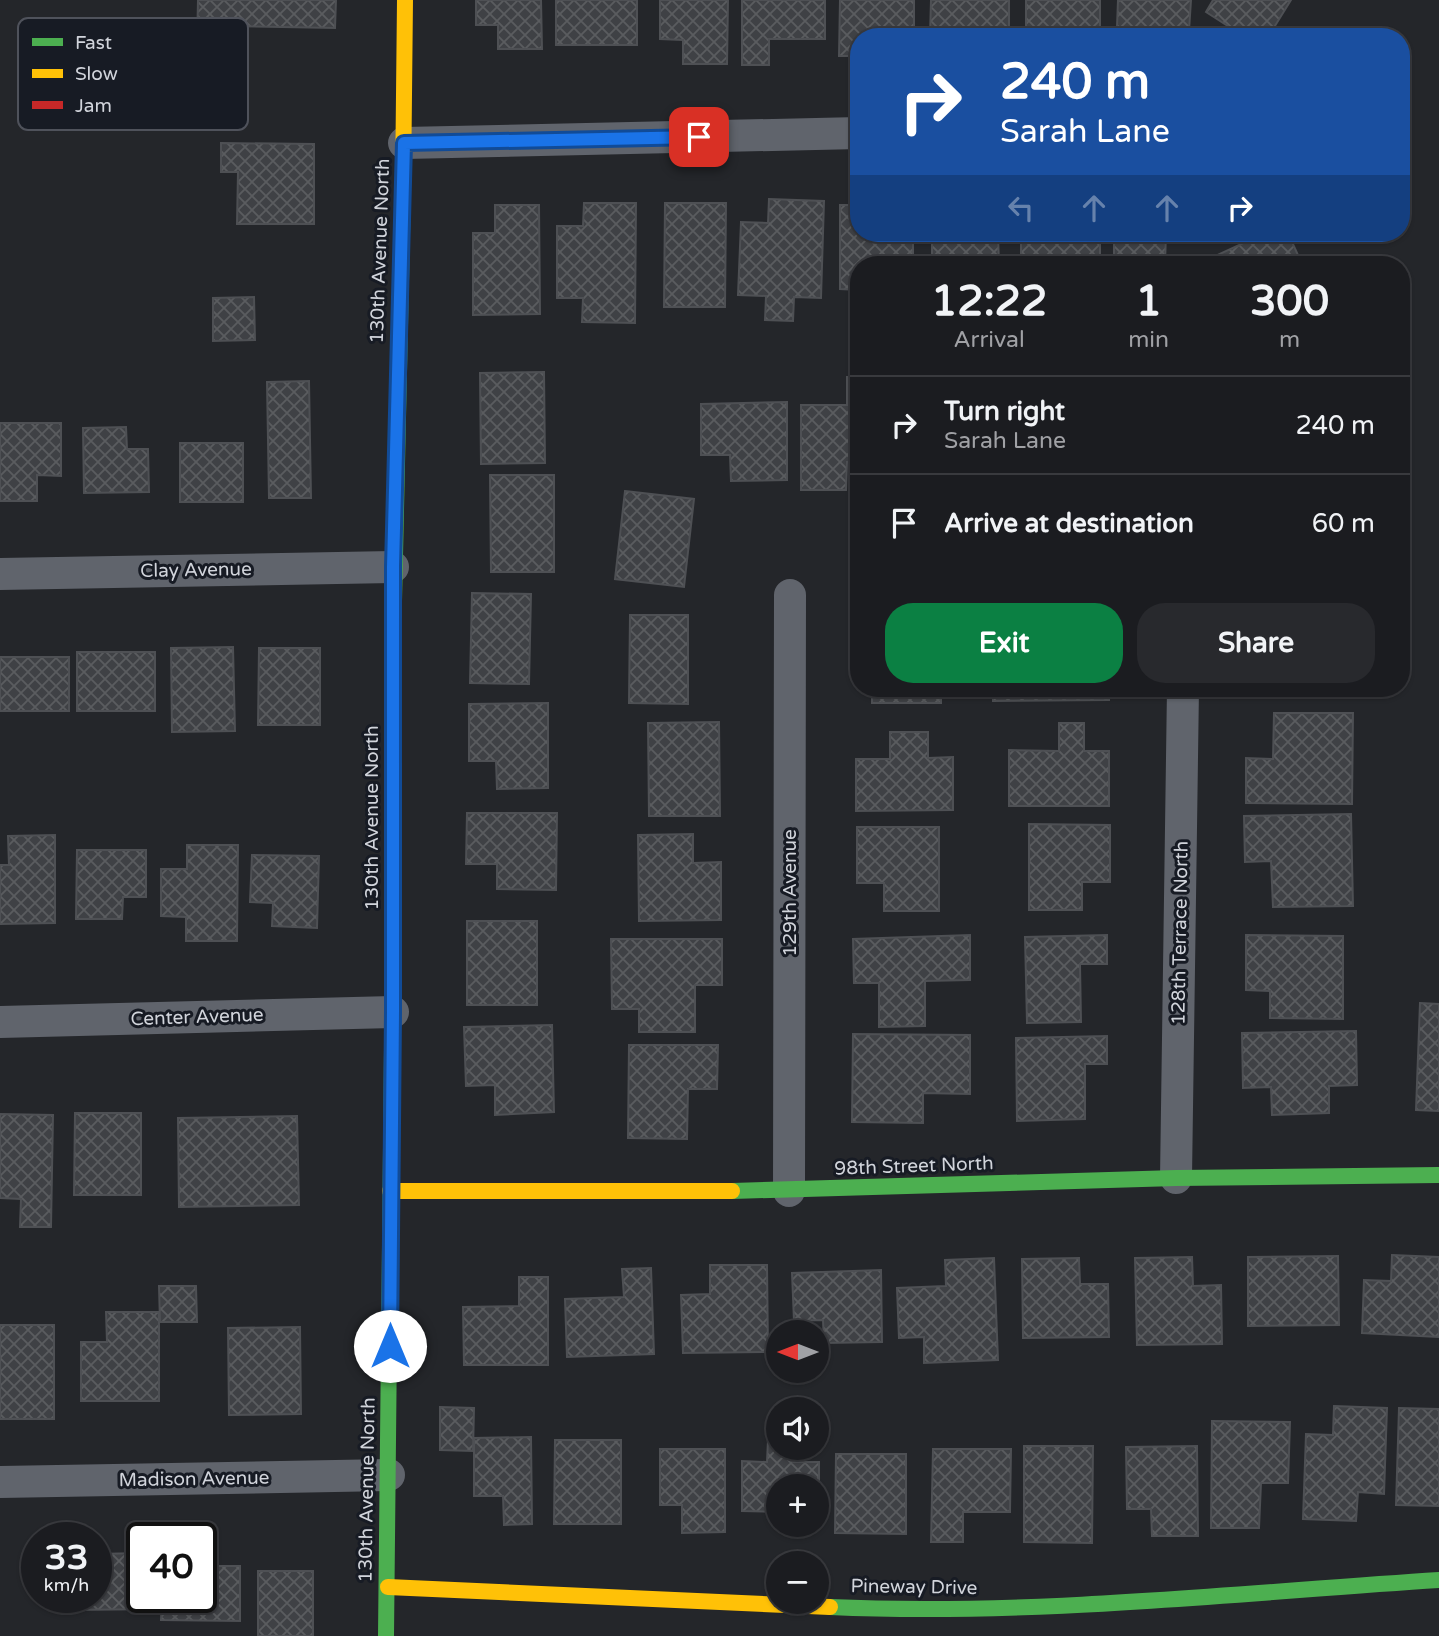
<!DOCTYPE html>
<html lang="en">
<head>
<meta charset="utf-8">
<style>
  body { margin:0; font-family:"Varela Round",sans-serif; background:#28292d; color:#f1f3f6; height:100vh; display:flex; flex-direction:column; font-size:26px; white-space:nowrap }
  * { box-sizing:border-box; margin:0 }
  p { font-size:23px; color:#a0a1a5 }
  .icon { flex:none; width:38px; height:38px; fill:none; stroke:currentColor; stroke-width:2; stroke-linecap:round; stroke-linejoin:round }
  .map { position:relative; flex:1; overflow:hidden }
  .panel { position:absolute; left:850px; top:256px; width:560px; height:441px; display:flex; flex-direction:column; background:#1b1c20; border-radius:28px; box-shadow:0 2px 5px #0004,0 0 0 2px #393a3e }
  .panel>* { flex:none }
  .hud { position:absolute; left:850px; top:28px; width:560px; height:214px; border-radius:28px; box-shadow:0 2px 5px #0004,0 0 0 2px #393a3e; background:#1a4fa0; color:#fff; overflow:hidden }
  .needle { width:46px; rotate:270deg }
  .tools { position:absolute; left:766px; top:1320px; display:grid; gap:14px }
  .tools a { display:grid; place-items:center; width:63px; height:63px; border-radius:50%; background:#1b1c20; box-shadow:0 2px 5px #0004,0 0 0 2px #393a3e; font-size:35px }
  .speed { position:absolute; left:21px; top:1522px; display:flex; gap:14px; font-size:35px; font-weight:700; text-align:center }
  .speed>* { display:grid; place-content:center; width:91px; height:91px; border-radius:50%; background:#1b1c20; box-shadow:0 2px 5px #0004,0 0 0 2px #393a3e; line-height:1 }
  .speed small { font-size:18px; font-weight:400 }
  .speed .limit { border:4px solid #111; border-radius:10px; background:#fff; color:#111 }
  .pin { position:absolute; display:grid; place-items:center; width:60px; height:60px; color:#fff; margin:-30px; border-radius:14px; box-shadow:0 4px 10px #0006 }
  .me { position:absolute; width:77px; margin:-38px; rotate:0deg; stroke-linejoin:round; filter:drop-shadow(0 0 5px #0008) }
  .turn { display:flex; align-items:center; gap:24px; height:147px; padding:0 35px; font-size:32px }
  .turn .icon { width:91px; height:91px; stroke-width:2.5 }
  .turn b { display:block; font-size:49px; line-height:60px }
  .lanes { display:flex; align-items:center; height:66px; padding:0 35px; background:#0003; justify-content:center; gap:35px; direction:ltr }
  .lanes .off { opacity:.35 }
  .eta { display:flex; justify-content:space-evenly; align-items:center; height:119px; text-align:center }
  .eta b { font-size:42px; font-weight:700; line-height:49px }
  .action { display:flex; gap:14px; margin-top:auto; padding:14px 35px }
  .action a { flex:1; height:80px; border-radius:28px; background:#0b8043; color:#fff; font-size:28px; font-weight:700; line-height:80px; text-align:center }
  .action a+a { background:#28292d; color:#f1f3f6 }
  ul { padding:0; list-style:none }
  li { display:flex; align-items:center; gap:21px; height:98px; padding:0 35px; border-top:2px solid #393a3e }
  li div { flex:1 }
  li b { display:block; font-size:26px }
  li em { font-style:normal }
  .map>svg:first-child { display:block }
  .building { fill:url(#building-cross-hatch); stroke:#4e5054; stroke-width:2 }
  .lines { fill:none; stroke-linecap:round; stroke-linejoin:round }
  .street { stroke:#60646c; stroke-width:32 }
  .fast { stroke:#4caf50; stroke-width:16 }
  .slow { stroke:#ffc107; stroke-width:16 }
  .jam { stroke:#c62828; stroke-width:16 }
  .route-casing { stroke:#114b97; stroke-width:18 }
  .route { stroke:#1a73e8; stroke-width:12 }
  .labels { text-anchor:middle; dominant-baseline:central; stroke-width:6; stroke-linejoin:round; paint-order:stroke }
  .street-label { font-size:19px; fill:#d1d4db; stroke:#171b24 }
  .key { fill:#171b24; stroke:#4f525b; stroke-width:2 }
  .key-label { font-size:19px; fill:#d1d4db }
</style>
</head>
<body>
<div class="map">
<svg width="1439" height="1636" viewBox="0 0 1439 1636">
  <defs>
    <pattern id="building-cross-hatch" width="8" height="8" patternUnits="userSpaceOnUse" patternTransform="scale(1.75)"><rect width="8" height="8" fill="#3f4145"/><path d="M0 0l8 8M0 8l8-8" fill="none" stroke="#5a5c5f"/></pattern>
  </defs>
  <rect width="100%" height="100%" fill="#24262a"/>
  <path class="building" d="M198 0H336L335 28 225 26V46H197Z
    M476 0H541L542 49H498V25H476Z
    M556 0H637V45H556Z
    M660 0H728L727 64H683V40L660 39Z
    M742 0H825V39H769V65H742Z
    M840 0H914V37H859V56H839Z
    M931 0H1009V37L930 35Z
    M1026 0H1100V33L1051 32V37H1026Z
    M1118 0H1191L1189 31 1117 27Z
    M1213 0H1291L1268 37H1245L1206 12Z
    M221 143 314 144V224H237L238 172H221Z
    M769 199 824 201 821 298 794 297 793 321 765 320 766 296 738 295 741 222 768 223Z
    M584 203H636L635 323 582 322 583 298H557V226H583Z
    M665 203H726L725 307H664Z
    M495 205H539L540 314 473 315V233H495Z
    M840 205H859V233H913V264H859V290L840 289Z
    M932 233H998L999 264H932Z
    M1021 233H1100V264H1021Z
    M1114 233H1166L1165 264H1114Z
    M1265 233H1288L1302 264H1214L1211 258Z
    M254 297 255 340 213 341V298Z
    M544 372 545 463 481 464 480 373Z
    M847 377H859V462H847L846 490H801V405H847Z
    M309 381 311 498H269L267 382Z
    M787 402V480L731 481 730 455H701V404Z
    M0 423H61V476L37 475V501H0Z
    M126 427 127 449H148L149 492 84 493 83 428Z
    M180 443H243V502H180Z
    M490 475H554V572H491Z
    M625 491 694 499 684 587 615 579Z
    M472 593 531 594 529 684 470 683Z
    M630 615H688V704L629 703Z
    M233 647 235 731 172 732 171 648Z
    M259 648H320V725H258Z
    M77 652H155V711H77Z
    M0 657H69V711H0Z
    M872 688H941V703H872Z
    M993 688H1109V700L993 701Z
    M1262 688H1373V695H1262Z
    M548 703V788L497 789 496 761H469V704Z
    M1274 713H1353L1352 804 1246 803V758L1273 759Z
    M719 722 720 816H649L648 723Z
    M1059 723H1084V751H1109V806H1009V750L1059 751Z
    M890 732H928V758L953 757V810L856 811V759H890Z
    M467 813H557L556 890 497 889V864H466Z
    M1351 814 1353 906 1273 907 1271 861 1245 862 1244 816Z
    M1029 824 1110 825V882H1082V910H1029Z
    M857 827H939V911H884V883H857Z
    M693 834V863L721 862V920L639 921 638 835Z
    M55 835V923L0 924V865H9L8 836Z
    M187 845H238L237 941H186V917L161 916V869H187Z
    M77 850H146V897H123L122 919H76Z
    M252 855 319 856 317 928 272 926 273 903 250 902Z
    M467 921H537V1005H467Z
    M970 935V980L925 981V1026L879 1027V983H854L853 939Z
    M1107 935V964H1080L1081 1022 1027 1023 1025 937Z
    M1246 935 1343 936V1019L1270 1018V991L1246 990Z
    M611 939H722V985H695V1032H639V1009H612Z
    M1420 1003 1439 1004V1111L1416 1110Z
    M552 1025 554 1112 495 1115V1085L466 1086 464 1027Z
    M1356 1031 1357 1085 1329 1086V1113L1272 1115 1271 1087 1243 1088 1242 1033Z
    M853 1034 970 1035V1094L923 1093V1123L852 1122Z
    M1107 1036V1064H1085V1119L1017 1121 1016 1038Z
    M629 1045H718L717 1089H688L687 1139 628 1138Z
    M75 1113H141V1195H74Z
    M0 1114 53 1115 51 1227H20L21 1199 0 1198Z
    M297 1116 299 1205 179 1207 178 1118Z
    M1392 1255 1439 1257V1337L1362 1333 1364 1280 1391 1281Z
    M1338 1256 1339 1325 1248 1326V1257Z
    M1192 1257 1193 1286 1221 1285 1222 1344 1137 1345 1135 1258Z
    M994 1258 998 1360 924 1363V1337L899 1338 897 1288 946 1286 945 1260Z
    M1079 1258 1080 1284H1108L1109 1337 1023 1338 1022 1259Z
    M710 1265H767L768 1352 683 1353 681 1295 710 1294Z
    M651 1268 654 1354 567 1357 565 1299 624 1297 622 1269Z
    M881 1270 882 1342 824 1343 823 1320 794 1321 792 1273Z
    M519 1277H548V1365H464L463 1307 519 1306Z
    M159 1286H196L197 1322H160Z
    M106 1312H159V1401H81V1342H107Z
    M0 1325H54V1419H0Z
    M300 1327 301 1414 229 1415 228 1328Z
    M1334 1406 1387 1408 1384 1494 1358 1492 1356 1521 1303 1519 1306 1434 1333 1435Z
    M440 1407 474 1408 473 1451 440 1450Z
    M1399 1408 1439 1409V1506L1396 1505Z
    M1212 1421 1290 1422 1288 1483H1261L1259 1528H1211Z
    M531 1437 532 1524 504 1525 503 1496H474V1438Z
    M555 1440H621V1524H554Z
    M768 1440H779V1447H793V1462H819V1512H817V1486H779V1512L742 1511V1461L767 1462Z
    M1024 1446H1093L1092 1543 1024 1542Z
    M1197 1446 1198 1536H1152L1151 1509H1127L1126 1447Z
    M660 1449H725V1532L682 1533V1505H660Z
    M933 1449H1011L1010 1512H963V1542H931Z
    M836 1454H906V1534L835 1533Z
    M142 1553V1598H157V1609L71 1610V1598H96V1554Z
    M201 1566H240V1621L161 1620 162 1598H201Z
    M258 1571H313V1636H258Z"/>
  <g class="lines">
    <path class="street" d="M404 143 859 133
      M0 574 393 567
      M0 1022 393 1012
      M1176 1178 1183 688
      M789 1191 790 595
      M0 1482 389 1475"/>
    <path class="fast" d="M393 647 403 189
      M732 1191 1176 1178 1439 1175
      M830 1607C1033 1616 1237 1593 1439 1580
      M386 1636 393 952"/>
    <path class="slow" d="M403 189 405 0
      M390 1191H732
      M388 1587 830 1607"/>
    <path class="jam" d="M393 647V952"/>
  </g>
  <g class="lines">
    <g class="route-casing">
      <path id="route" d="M390 1346 393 1012V567L404 143 699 137"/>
    </g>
    <use href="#route" class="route"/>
  </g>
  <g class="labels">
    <g class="street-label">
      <text transform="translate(380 251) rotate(-88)">130th Avenue North</text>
      <text transform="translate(196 570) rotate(-1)">Clay Avenue</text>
      <text transform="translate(372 818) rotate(-90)">130th Avenue North</text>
      <text transform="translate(790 893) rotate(-90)">129th Avenue</text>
      <text transform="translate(1180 933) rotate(-89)">128th Terrace North</text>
      <text transform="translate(197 1017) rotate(-2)">Center Avenue</text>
      <text transform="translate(914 1166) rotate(-2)">98th Street North</text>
      <text transform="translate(194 1479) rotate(-1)">Madison Avenue</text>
      <text transform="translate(367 1490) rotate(-89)">130th Avenue North</text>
      <text transform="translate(914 1587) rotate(1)">Pineway Drive</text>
    </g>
  </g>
  <rect x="18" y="18" width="230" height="112" rx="10" class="key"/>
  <rect x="32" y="38" width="31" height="8" fill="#4caf50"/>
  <rect x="32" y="69" width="31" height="9" fill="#ffc107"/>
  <rect x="32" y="101" width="31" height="8" fill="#c62828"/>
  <g class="key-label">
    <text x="75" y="49">Fast</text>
    <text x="75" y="80">Slow</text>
    <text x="75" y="112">Jam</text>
  </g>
</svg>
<div class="tools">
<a><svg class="needle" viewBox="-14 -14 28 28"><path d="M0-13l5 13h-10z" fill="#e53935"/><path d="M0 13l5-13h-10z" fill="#a0a1a5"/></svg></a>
<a><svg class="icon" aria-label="sound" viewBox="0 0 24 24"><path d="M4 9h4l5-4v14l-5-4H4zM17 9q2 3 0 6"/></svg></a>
<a>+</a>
<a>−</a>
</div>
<div class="speed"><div>33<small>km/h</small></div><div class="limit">40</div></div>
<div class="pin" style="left:699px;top:137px;background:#d93025"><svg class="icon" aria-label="arrive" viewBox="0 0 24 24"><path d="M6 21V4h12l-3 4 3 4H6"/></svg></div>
<svg class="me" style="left:390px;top:1346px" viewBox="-20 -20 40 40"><circle r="19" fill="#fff"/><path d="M0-13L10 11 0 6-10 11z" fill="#1a73e8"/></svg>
<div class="hud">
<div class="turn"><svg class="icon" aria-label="right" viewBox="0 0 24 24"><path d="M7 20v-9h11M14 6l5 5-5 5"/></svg><div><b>240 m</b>Sarah Lane</div></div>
<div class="lanes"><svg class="icon off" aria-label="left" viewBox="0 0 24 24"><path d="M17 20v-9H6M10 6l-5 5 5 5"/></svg><svg class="icon off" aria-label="ahead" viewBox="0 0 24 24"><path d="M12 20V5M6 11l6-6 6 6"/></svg><svg class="icon off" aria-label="ahead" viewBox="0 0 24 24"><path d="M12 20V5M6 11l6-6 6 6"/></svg><svg class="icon" aria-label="right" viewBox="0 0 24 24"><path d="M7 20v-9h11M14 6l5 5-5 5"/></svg></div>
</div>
<section class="panel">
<div class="eta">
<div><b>12:22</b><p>Arrival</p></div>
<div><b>1</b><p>min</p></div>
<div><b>300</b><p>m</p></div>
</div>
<ul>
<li><svg class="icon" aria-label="right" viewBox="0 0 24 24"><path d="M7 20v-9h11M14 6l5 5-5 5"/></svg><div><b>Turn right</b><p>Sarah Lane</p></div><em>240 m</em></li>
<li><svg class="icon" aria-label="arrive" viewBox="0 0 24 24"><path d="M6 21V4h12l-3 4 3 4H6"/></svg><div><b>Arrive at destination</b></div><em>60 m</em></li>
</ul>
<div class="action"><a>Exit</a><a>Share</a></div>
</section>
</div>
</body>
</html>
